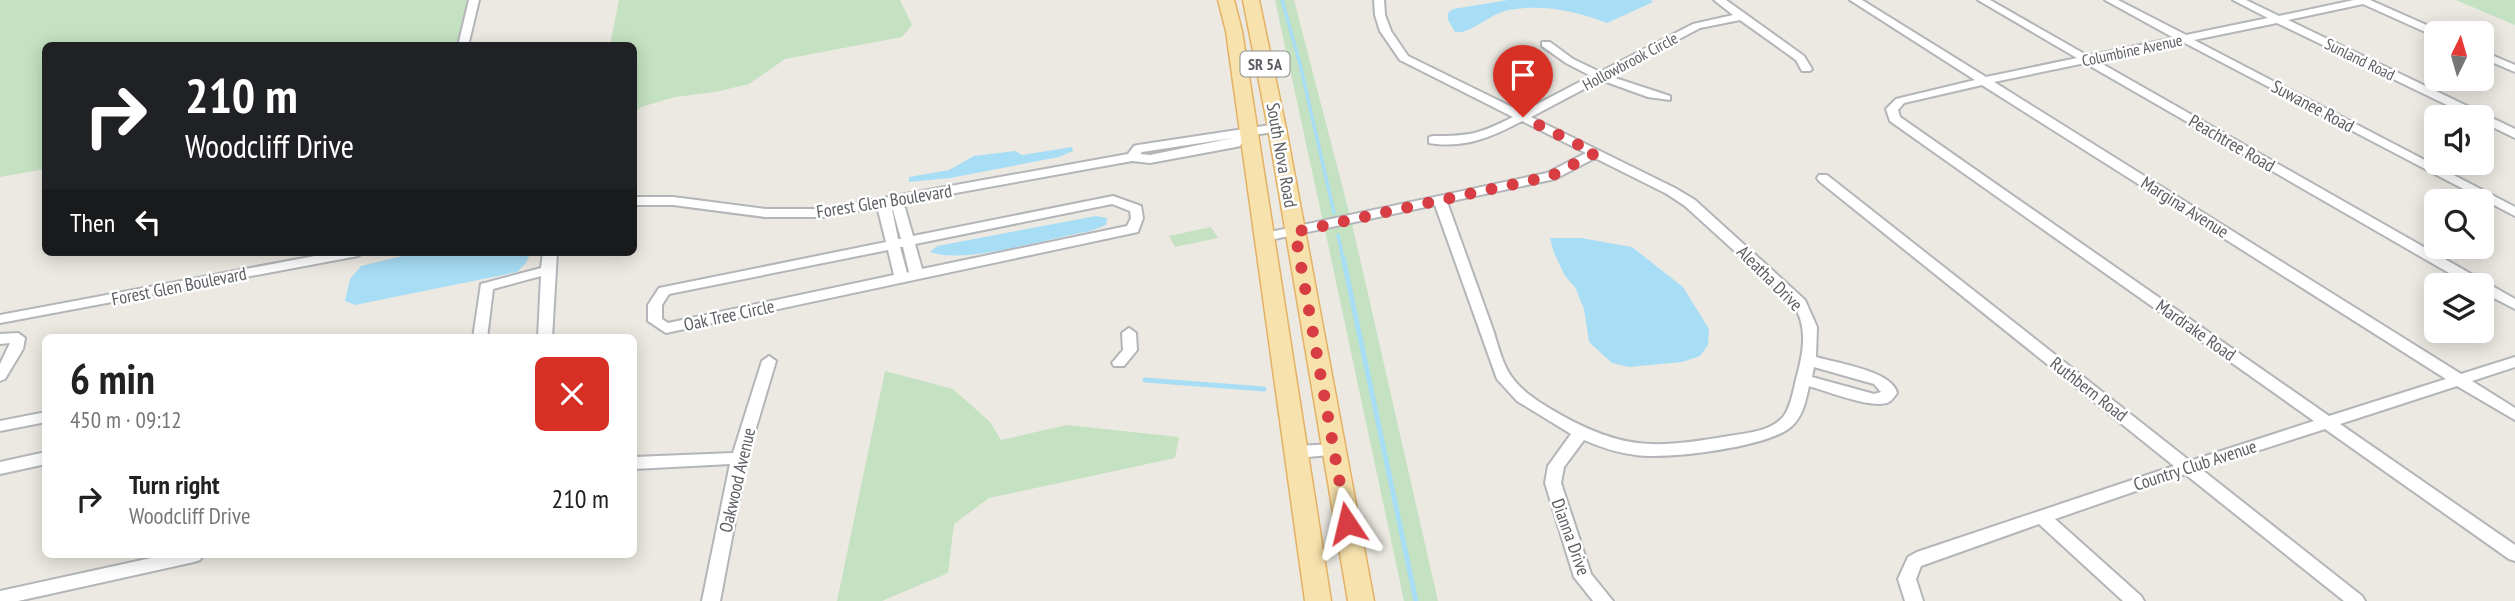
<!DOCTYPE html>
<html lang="en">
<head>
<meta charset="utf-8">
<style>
  body { margin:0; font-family:"PT Sans Narrow",sans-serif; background:#f2f2f2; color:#222; height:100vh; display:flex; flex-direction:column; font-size:26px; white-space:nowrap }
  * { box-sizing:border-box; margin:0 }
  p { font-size:23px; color:#767676 }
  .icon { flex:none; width:38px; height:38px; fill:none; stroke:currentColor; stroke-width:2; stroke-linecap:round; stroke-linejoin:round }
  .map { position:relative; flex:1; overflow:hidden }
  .details { position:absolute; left:42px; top:334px; width:595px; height:224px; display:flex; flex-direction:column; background:#fff; border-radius:10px; box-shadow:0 4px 18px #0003 }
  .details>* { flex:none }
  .top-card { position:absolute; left:42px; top:42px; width:595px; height:214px; border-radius:10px; box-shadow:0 4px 18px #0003; background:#202124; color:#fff; overflow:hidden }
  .needle { width:46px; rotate:5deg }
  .fabs { position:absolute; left:2424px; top:21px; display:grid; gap:14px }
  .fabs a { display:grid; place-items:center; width:70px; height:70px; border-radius:10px; background:#fff; box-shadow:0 4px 18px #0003; font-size:35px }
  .pin { position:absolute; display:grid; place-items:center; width:60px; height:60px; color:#fff; margin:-72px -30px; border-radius:50% 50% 50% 0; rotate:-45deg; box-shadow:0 0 7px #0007 }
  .pin .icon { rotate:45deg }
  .me { position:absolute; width:77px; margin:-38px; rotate:350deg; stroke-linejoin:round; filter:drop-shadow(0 0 5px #0008) }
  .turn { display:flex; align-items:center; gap:24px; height:147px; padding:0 28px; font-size:32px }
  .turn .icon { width:91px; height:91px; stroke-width:2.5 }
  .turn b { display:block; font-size:49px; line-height:60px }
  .then { display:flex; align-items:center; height:66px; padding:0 28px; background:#0003; gap:14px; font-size:26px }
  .round { display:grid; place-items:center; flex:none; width:74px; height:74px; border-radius:10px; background:#f2f2f2 }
  .head { display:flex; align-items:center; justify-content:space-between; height:119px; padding:0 28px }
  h1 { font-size:42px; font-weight:600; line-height:52px }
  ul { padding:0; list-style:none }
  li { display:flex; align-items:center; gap:21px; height:91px; padding:0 28px }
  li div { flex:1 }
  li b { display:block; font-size:26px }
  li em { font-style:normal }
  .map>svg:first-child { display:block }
  .green { fill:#c4e1c1 }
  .water { fill:#a8ddf6 }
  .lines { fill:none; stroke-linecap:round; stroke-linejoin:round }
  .stream-far1 { stroke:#a8ddf6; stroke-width:3.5 }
  .stream { stroke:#a8ddf6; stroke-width:5 }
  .minor-casing { stroke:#b3b5b8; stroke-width:4 }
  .primary-casing { stroke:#e3b164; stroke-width:3 }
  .minor { fill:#fff; fill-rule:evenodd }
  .primary { fill:#f7e2ad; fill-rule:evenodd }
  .route { stroke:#d73d42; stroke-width:12; stroke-dasharray:0 21.6 }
  .labels { text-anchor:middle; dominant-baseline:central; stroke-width:5; stroke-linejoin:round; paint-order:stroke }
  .far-street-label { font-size:16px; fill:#5b5e62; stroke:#fff }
  .shield { fill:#fff; stroke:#8c8e91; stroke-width:2 }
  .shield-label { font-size:16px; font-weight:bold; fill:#5b5e62 }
  .street-label { font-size:18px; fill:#5b5e62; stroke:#fff }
</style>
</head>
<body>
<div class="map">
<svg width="2515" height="601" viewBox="0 0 2515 601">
  <rect width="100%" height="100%" fill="#ece9e2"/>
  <path class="green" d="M0 0H469L458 45 46 46 45 169 0 177Z
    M619 0H900L912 25 902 37 785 59 749 84 715 92 675 97 641 107 634 112V46L610 45Z
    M1275 0H1294L1350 216 1323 222Z
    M2456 0H2515V25Z
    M1352 224 1438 601H1404L1325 230Z
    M1211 227 1218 238 1175 247 1169 236Z
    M885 371 953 389 990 422 1001 440 1067 425 1179 437 1175 458 989 498 954 524 948 573 882 601H837Z"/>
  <path class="water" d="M1508 0H1651L1653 2 1607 23C1575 11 1544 4 1509 10 1489 14 1470 35 1455 32L1448 20V13L1453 9Z
    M1072 147 1073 151 1059 157 950 178 909 182V177L949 170 974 156 1015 151 1022 155Z
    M1096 216 1107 218 1106 225 1090 231C1050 238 964 265 930 252L937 246Z
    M1581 238 1632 247 1683 287 1709 329 1708 345 1700 356 1682 362 1629 367 1612 363 1589 342 1584 309 1575 287 1565 276 1554 253 1550 238Z
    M419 252H531L526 263 517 272 355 305 345 301 350 279 361 266Z"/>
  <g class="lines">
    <path class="stream-far1" d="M1282 0 1300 64 1334 213
      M1338 235 1343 259"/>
    <path class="stream" d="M1343 257 1416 601
      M1145 380 1264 389"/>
    <g class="minor-casing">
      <path id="minor" d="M469 0H479L468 46H458Z
        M1374 0H1384L1385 15 1391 31 1408 56 1522 112 1591 76 1566 63 1542 46V42H1550L1573 59 1600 72 1693 24 1733 15 1714 0H1726L1804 56 1812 69 1810 71H1802L1796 60 1740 20 1700 28 1609 76 1670 96V100L1648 97 1601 80 1531 117 1675 188 1695 200 1805 300 1817 327 1816 357C1836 363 1893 371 1897 393 1895 396 1892 400 1889 402 1874 410 1826 391 1809 386 1806 400 1803 416 1792 426 1770 447 1667 460 1636 455 1618 453 1600 447 1584 440L1564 467 1561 483 1591 574 1613 601H1593L1574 577 1545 483 1548 466 1571 434 1517 401 1497 379 1435 205 1265 241 1258 237 1265 233 1547 173 1586 153 1522 121C1492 137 1464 149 1429 143V137L1433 136C1471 136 1479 134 1513 117L1400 60 1380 31 1375 15ZM1595 158 1667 194 1685 206 1794 305C1807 327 1804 348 1798 372 1794 385 1792 406 1783 417 1770 432 1746 433 1729 436 1657 448 1626 451 1561 415 1544 405 1526 395 1514 380 1502 366 1498 344 1492 327 1477 285 1462 244 1447 202L1555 179ZM1814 367 1874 384 1881 392 1874 394 1812 377Z
        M1850 0H1862L1986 77 2077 58 1978 0H1990L2088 56 2174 38 2105 0H2118L2186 35 2268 18 2233 0H2246L2279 16 2354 0H2370L2440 31 2441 33 2432 35 2363 4 2288 20 2515 129V138L2482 122V117H2472L2277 23 2194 40 2515 207V216L2183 42 2097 61 2515 299V309L2482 292V285H2470L2085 63 1994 82 2461 374 2515 357V367L2472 381 2515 408V420L2457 386 2340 424 2515 545V561L2509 559 2325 429 2201 469 2362 596 2365 601H2344L2185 474 2055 519 2141 596 2144 601H2123L2039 524 1921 566 1916 579 1923 601H1905L1898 579 1908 557 1917 552 2174 466 1819 181 1817 178 1819 175H1827L2190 461 2314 421 1890 121 1886 109 1896 99 1975 80ZM1982 85 2446 379 2329 416 1900 117 1898 110 1904 103Z
        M2482 51 2515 65V72L2482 58Z
        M1277 124 1283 128 1281 131 1246 136 1240 146 1236 147 1150 163 1132 161 900 203 905 208 913 236 1113 196 1141 206 1143 218 1138 232 666 333 648 321V305L659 288 886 242 878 210 880 206 823 217H765L673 205H634V197H673L765 209H823L1128 154 1134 146 1138 145ZM1233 138 1150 155 1140 154 1142 152ZM1112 204 1130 211 1131 218 1127 226 922 269 915 244ZM892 209 893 210 901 239H898ZM900 247H903L909 272 907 273ZM888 250 894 275 668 323 662 319V305L669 294Z
        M336 252H365L358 256 0 323V315Z
        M543 252H557L552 338H538L541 276 493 289 487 338H473L481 284 541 268Z
        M1129 328 1136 333 1137 350 1124 366H1114L1112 363 1123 350 1122 333Z
        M18 333 25 338 23 349 5 379 0 381V364L10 343 0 344V334Z
        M769 356 776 361 747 458 720 601H702L730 464 634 469V457L733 453 762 361Z
        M46 412V422L0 431V421Z
        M1334 444 1340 446 1342 450 1340 454 1297 458 1291 456 1289 452 1291 448 1297 446Z
        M46 452V464L0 474V462Z
        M165 555H203L200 560 194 562 18 601H0V591Z"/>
    </g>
    <g class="primary-casing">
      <path id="primary" d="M1218 0H1234L1242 31 1331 601H1305L1226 31Z
        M1243 0H1259L1286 128 1374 601H1348L1268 128Z"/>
    </g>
    <use href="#minor" class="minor"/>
    <use href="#primary" class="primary"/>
  </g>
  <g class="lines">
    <path class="route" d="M1347 523 1295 232 1551 176 1595 153 1523 117"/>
  </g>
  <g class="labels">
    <g class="far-street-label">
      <text transform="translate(2132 50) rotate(-12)">Columbine Avenue</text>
      <text transform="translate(2360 59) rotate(26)">Sunland Road</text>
      <text transform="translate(1630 61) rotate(-28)">Hollowbrook Circle</text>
    </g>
    <rect class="shield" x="1240.5" y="51.5" width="49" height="25" rx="5"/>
    <g class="shield-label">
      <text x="1265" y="64">SR 5A</text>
    </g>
    <g class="street-label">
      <text transform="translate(2313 106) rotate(28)">Suwanee Road</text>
      <text transform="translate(2232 143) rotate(30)">Peachtree Road</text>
      <text transform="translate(1282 155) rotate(80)">South Nova Road</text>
      <text transform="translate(884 201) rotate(-9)">Forest Glen Boulevard</text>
      <text transform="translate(2185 207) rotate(32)">Margina Avenue</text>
      <text transform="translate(1770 278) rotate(45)">Aleatha Drive</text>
      <text transform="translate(179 286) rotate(-11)">Forest Glen Boulevard</text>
      <text transform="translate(729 315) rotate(-12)">Oak Tree Circle</text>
      <text transform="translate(2196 330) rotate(35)">Mardrake Road</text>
      <text transform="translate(2089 389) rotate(38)">Ruthbern Road</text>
      <text transform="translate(2195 465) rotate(-18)">Country Club Avenue</text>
      <text transform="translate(737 480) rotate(-77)">Oakwood Avenue</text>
      <text transform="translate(1571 537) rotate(70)">Dianna Drive</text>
    </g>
  </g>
</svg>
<div class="fabs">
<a><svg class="needle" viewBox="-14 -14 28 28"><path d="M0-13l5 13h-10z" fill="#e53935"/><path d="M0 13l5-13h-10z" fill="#767676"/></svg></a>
<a><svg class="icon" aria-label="sound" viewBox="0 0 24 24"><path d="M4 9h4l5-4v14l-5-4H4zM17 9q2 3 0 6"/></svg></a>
<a><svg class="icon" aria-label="search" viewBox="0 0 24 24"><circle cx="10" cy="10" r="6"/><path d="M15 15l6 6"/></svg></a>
<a><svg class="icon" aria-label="layers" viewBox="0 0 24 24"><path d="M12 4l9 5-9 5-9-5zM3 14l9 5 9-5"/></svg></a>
</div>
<div class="pin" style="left:1523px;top:117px;background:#d93025"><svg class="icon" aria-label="arrive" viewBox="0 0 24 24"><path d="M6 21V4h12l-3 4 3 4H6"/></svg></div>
<svg class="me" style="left:1347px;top:523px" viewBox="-20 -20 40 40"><path d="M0-17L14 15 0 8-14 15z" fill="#d73d42" stroke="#fff" stroke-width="4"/></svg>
<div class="top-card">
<div class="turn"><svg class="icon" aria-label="right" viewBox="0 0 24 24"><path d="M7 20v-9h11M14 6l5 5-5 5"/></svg><div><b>210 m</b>Woodcliff Drive</div></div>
<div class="then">Then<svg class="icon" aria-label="left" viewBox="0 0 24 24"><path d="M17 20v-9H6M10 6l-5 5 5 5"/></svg></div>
</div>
<section class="details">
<div class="head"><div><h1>6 min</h1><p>450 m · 09:12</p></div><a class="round" style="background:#d93025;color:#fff"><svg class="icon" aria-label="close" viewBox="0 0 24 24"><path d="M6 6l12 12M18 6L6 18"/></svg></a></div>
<ul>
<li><svg class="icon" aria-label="right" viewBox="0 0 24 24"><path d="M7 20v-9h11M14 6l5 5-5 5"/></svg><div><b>Turn right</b><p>Woodcliff Drive</p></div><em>210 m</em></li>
</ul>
</section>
</div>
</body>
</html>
